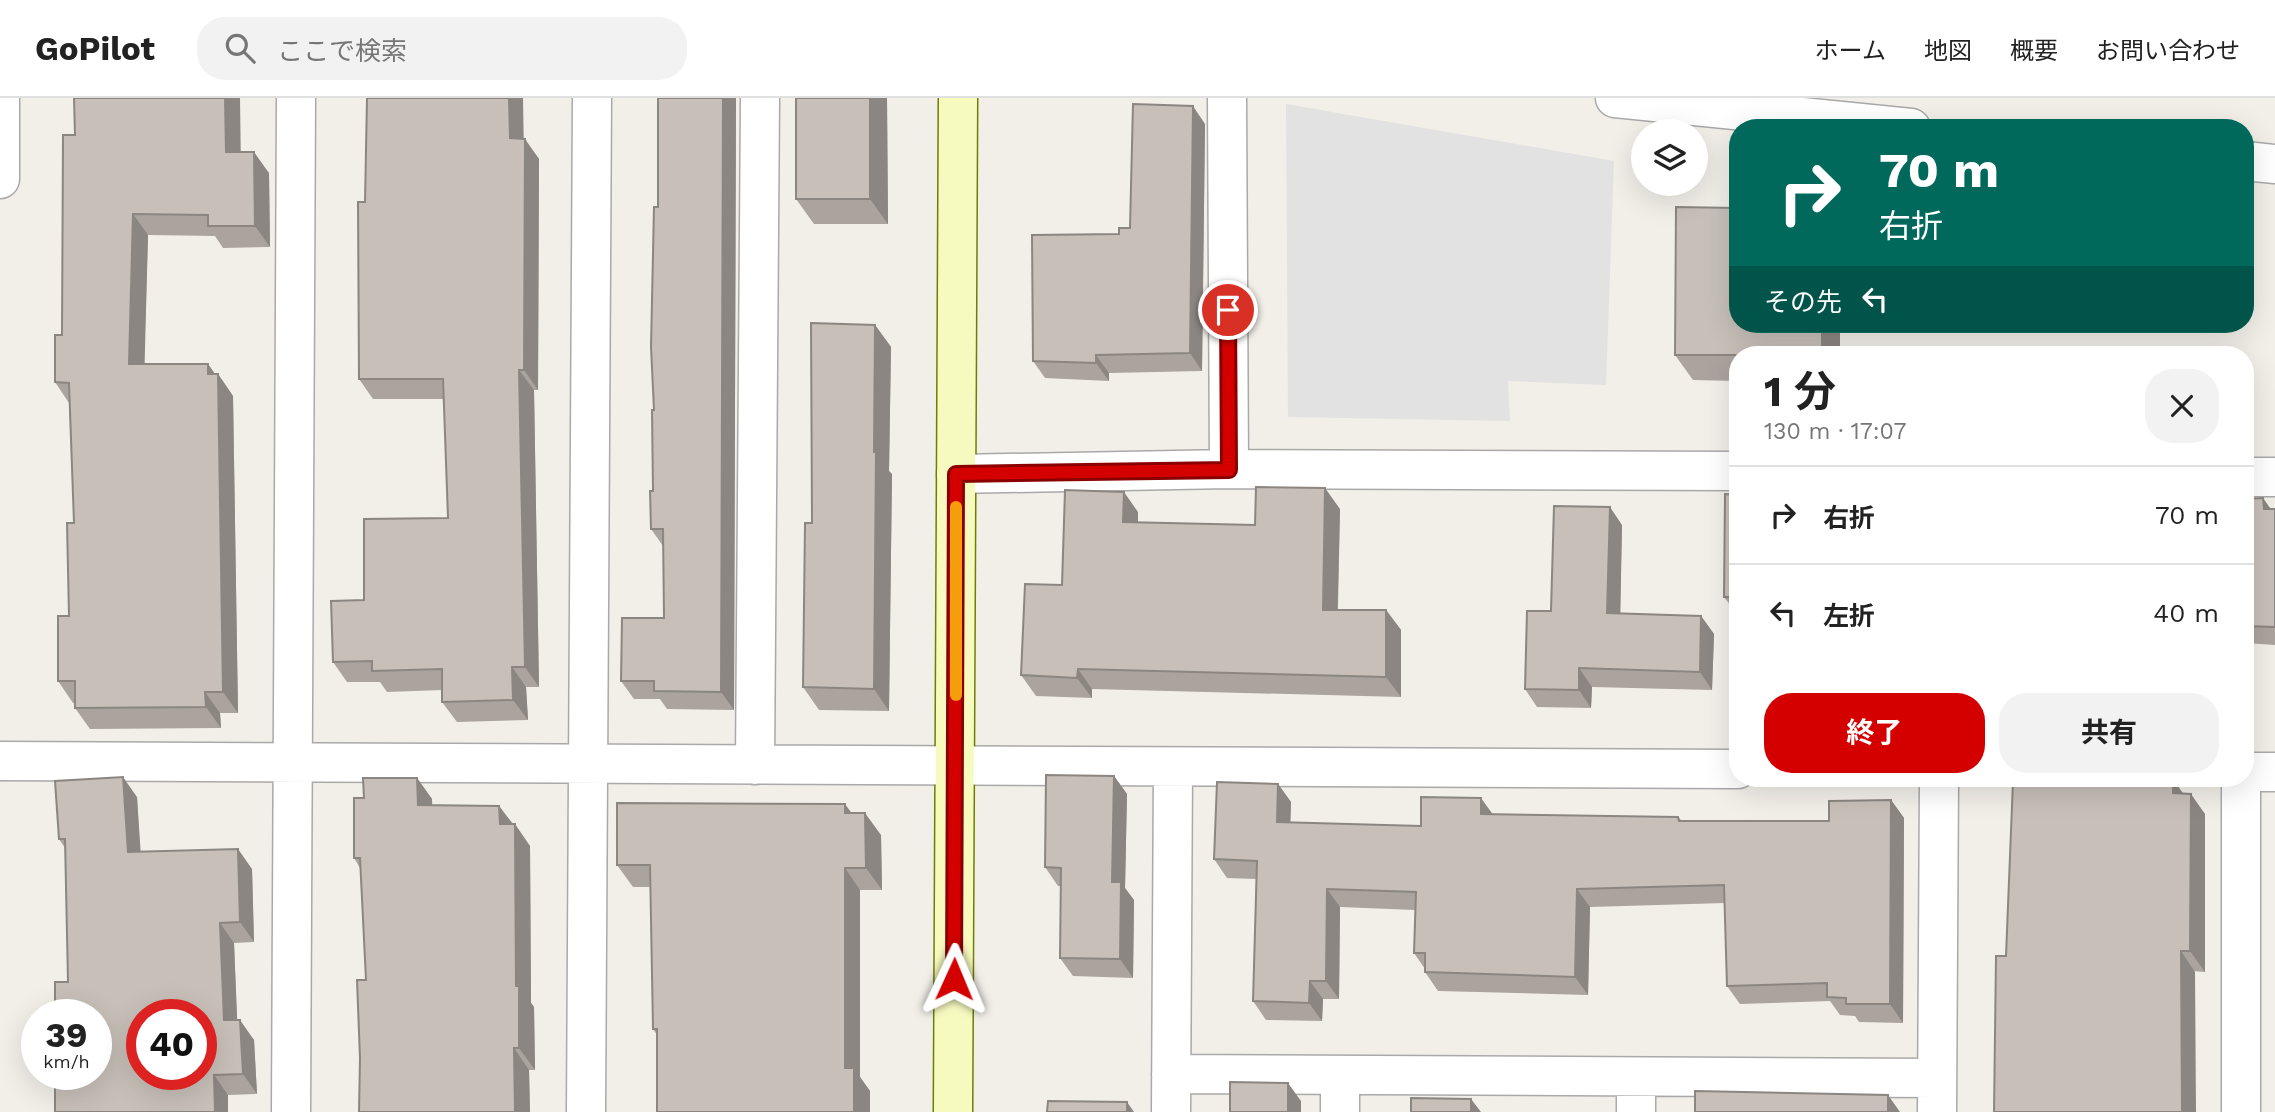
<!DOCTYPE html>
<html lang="ja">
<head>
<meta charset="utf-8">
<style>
  body { margin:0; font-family:"Work Sans","Noto Sans JP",sans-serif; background:#f2f2f2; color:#222; height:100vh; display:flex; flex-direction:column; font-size:26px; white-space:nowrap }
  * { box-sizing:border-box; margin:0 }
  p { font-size:23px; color:#767676 }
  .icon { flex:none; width:38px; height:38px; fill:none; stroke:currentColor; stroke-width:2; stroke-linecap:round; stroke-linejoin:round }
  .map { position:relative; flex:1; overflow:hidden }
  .sheet { position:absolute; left:1729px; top:248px; width:525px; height:441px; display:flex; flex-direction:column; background:#fff; border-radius:28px; box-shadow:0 7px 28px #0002 }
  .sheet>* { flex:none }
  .guide { position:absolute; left:1729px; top:21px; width:525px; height:214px; border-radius:28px; box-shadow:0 7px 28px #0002; background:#00695c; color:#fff; overflow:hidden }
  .fabs { position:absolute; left:1631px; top:21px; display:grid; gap:14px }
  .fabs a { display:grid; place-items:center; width:77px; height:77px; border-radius:50%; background:#fff; box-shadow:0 7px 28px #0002; font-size:35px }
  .speed { position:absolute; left:21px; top:901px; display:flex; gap:14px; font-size:35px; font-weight:700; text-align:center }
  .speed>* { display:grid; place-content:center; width:91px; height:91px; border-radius:50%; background:#fff; box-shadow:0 7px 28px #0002; line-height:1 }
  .speed small { font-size:18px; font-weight:400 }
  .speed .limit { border:10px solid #d22; background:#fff; color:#111 }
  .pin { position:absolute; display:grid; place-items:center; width:60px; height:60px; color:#fff; margin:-30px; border:4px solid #fff; border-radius:50%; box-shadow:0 2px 7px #0007 }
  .me { position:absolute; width:77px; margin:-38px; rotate:1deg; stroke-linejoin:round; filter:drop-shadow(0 0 5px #0008) }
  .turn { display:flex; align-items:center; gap:24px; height:147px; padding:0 35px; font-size:32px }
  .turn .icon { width:91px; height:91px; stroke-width:2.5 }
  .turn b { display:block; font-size:49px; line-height:60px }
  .then { display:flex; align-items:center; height:66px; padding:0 35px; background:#0003; gap:14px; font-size:26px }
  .round { display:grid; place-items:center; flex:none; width:74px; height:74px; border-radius:28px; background:#f2f2f2 }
  .head { display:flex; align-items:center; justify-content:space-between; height:119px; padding:0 35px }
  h1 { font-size:42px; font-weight:700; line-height:52px }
  .primary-button { display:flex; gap:14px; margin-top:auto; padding:14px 35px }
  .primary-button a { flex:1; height:80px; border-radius:28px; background:#d40000; color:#fff; font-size:28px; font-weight:700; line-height:80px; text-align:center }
  .primary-button a+a { background:#f2f2f2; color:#222 }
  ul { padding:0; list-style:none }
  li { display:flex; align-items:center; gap:21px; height:98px; padding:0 35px; border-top:2px solid #e0e0e0 }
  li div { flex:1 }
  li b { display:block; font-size:26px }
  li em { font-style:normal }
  header { display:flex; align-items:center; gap:42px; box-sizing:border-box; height:98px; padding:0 35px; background:#fff; border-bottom:2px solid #e0e0e0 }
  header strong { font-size:33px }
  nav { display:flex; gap:38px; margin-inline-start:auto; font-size:24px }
  .search { width:490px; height:63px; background:#f2f2f2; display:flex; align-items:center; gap:18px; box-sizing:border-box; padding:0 24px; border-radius:28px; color:#767676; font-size:26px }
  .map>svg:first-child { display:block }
  .parking { fill:#e2e2e2 }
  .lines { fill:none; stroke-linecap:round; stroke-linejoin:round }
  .street-casing { stroke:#a9a9a9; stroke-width:41 }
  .secondary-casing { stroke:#707d05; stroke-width:41 }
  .street { stroke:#fff; stroke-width:38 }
  .secondary { stroke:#f7fabf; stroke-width:38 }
  .wall { fill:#aba49e }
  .shaded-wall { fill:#8b8681 }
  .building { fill:#c7bfb8; stroke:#8b8681; stroke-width:2; fill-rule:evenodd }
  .route-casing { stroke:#8a0000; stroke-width:18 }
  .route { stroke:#d40000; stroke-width:12 }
  .slow { stroke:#f59e0b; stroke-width:12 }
</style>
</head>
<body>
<header>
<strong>GoPilot</strong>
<div class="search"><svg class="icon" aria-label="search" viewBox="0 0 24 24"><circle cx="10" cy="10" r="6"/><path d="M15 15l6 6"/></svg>ここで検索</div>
<nav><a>ホーム</a><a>地図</a><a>概要</a><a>お問い合わせ</a></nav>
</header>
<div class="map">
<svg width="2275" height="1014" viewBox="0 0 2275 1014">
  <rect width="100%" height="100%" fill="#f2efe9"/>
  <path class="parking" d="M1286 6 1614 63 1606 287 1508 283 1510 323 1288 319Z"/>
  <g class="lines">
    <g class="street-casing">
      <path id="street" d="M1227 0 1229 371
        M1615 0 1911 30
        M2245 63 2275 66
        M0 81V0
        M956 376 1229 371 1738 373
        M2245 379H2275
        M0 663 1738 671
        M755 667 760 0
        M2245 674H2275
        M2241 681V1014
        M1171 976 1937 980
        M291 1014 296 0
        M586 1014 592 0
        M1171 1014 1173 669
        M1340 1014V977
        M1636 1014V979
        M1937 1014 1939 681"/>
    </g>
    <g class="secondary-casing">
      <path id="secondary" d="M953 1014 958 0"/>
    </g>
    <use href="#street" class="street"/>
    <use href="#secondary" class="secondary"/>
  </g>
  <path class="wall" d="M74 0H240V54L269 75 270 149 223 150 215 138 148 137 144 266H208L215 276H218L233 298 238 615H220L221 630 90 631 75 610V605H73L58 583 69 518 74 425 69 305 55 284 62 237 75 37Z
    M658 0H736L734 612 667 611 660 601H634L621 583 664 520 663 448 651 431 653 393 658 109Z
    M796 0H887L888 126H814L796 101Z
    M1205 26 1202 273 1109 275V283L1045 280 1033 263 1119 136 1130 130Z
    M524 41 539 61 538 292H534L539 589H526L528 622 457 624 442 604V592L387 594 380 584H347L333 564 364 502 448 420 444 301H373L359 281Z
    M1738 226H1840V257H1738V283L1693 282 1675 257Z
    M875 227 891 249 889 373 892 376 889 613 819 612 803 589 812 425Z
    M1738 397V517L1724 499Z
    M2245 401 2271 411H2275V547L2245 545Z
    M1340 411 1338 512H1386L1401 532V599L1092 591V600L1036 598 1021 577 1062 487 1138 414V424L1255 427Z
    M1622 427 1620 515 1701 518 1714 536 1712 592 1592 589 1591 610 1537 609 1525 591 1551 513Z
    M1114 678 1127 696 1125 790 1134 802 1133 880 1073 878 1060 860 1061 788H1058L1045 769Z
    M417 680 432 701V707L499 708 513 726 530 748 531 905 534 909 535 972H529L530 1014H359L366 882 360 770 354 760 364 700Z
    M1278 686 1291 704 1290 724 1421 728 1492 716 1678 719 1682 723H1829L1891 702 1904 720 1903 925 1859 924 1855 918 1840 917 1830 903 1740 906 1727 888 1725 805 1590 809 1588 897 1438 893 1425 874V871L1414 855 1415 812 1340 809 1339 901H1323L1322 923 1266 922 1253 903 1256 781 1227 780 1214 761Z
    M2183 696 2205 716V874L2006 858Z
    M137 699 140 754 252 771 254 844 234 845 237 922 254 942 257 996 228 997 68 884 65 750 59 741Z
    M881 737 882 792H860V979L870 993V1014L657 937 653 931 651 789H633L617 767Z"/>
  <path class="shaded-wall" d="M225 0H240L241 75 226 54Z
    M509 0H523L524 60 510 40Z
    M723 0H736L734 612 721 594Z
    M870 0H887L888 126 870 101Z
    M1193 8 1205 26 1202 273 1190 255Z
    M525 41 539 61 538 292 524 272Z
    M254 54 269 75 270 149 255 128Z
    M133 116 148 137 144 288 129 266Z
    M1822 226H1840V257H1822Z
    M875 227 891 249 889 373 892 376 889 613 874 591V354Z
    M1096 257 1109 275V283L1096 265Z
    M208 266 219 282 218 276 233 298 238 615 223 594Z
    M519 272 534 292 539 589 525 569Z
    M1325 390 1340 411 1337 532 1323 512Z
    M1124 394 1138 414V444L1123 424Z
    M2263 400 2275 417 2264 411Z
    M1610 409 1622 427 1620 533 1607 515Z
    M1386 512 1401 532V599L1386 579Z
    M1701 518 1714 536 1712 592 1700 574Z
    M512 569 526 589 528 622 513 602Z
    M1579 570 1592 589 1591 610 1579 592Z
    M1078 571 1092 591V600L1077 580Z
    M205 594 220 615 221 630 206 609Z
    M1114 678 1127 696 1125 790 1134 802 1133 880 1120 861 1112 784Z
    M123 679 137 699 142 774 128 754Z
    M417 680 432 701 433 729 418 707Z
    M2173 681 2187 701 2173 695Z
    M1278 686 1291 704 1290 742 1277 724Z
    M2191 696 2205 716V874L2190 853Z
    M1481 700 1494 718 1481 716Z
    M1891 702 1904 720 1903 925 1890 906Z
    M845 706 861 728 845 715Z
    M499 708 515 729 500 726Z
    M865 715 881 737 882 792 866 770Z
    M515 726 530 748 531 905 534 909 535 972 519 950 516 888Z
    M238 751 252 771 254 844 240 824Z
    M845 770 860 792V979L870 993V1014H854L845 970Z
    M1327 791 1340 809 1339 901 1326 883Z
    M1577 791 1590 809 1588 897 1575 879Z
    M220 825 234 845 238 942 224 922Z
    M2181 853 2195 874 2196 1014H2182Z
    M1310 883 1323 901 1322 923 1309 905Z
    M240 922 254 942 257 996 243 976Z
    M514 950 529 972 530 1014H515Z
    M214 977 228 997V1014H215Z
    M1288 985 1301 1003V1014H1288Z
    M1888 997 1900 1014H1888Z
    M1471 1001 1481 1014H1471Z
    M1127 1004 1134 1014H1127Z"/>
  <path class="building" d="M74 0H225L226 54H254L255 128H208V117L133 116 129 266H208V276H218L223 594H205L206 609 75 610V583H58V518H69L67 425H74L69 285 55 284V237H62L63 37H75Z
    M367 0H509L510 40 525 41 524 272H519L525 569H512L513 602 442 604V571L372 573V563L333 564 331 503 364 502V421L448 420 443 281H359L358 104H365Z
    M658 0H723L721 594 654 593V583H621L622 520H664L663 431H651L650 393H653L652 312H654L651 249 654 109H658Z
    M796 0H870V101H796Z
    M1133 6 1193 8 1190 255 1096 257V265L1033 263 1032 137 1119 136V130H1130Z
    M1676 109 1738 110V226H1822V257H1675Z
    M811 225 875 227 874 354H876L874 591 803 589 805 425H812Z
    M1256 389 1325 390 1323 512H1386V579L1078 571 1077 580 1021 577 1025 486 1062 487 1065 392 1124 394 1123 424 1255 427Z
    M1725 396 1738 397V499H1724Z
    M2263 400 2264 411H2275V529L2245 528V401Z
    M1554 408 1610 409 1607 515 1701 518 1700 574 1579 570V592L1525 591 1527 513H1551Z
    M1046 677 1114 678 1112 784H1121L1120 861 1060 860 1061 770 1045 769Z
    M123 679 128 754 238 751 240 824 220 825 224 922H240L243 976 214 977 215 1014H55V976H96V917H55V884H68L65 741H59L55 683ZM142 917H201V976H142Z
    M363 680H417L418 707 499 708 500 726H515L516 888H519V950H514L515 1014H359L360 960 357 882H366L360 760H354V700H364Z
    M2173 681V695L2191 696 2190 853H2181L2182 1014H1994L1996 858H2006L2013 683 2129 684Z
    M1217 684 1278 686 1277 724 1421 728V699L1481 700V716L1678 719 1679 723H1829V703L1891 702 1890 906H1846V900L1827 899V885L1727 888 1724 787 1577 791 1575 879 1425 874V855H1414L1416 794 1327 791 1326 883H1310L1309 905 1253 903 1257 763 1214 761Z
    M617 705 845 706V715H865L866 770H845V970H854V1014H657V931H653L650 767H617Z
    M1230 984 1288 985V1014H1230Z
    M1695 993 1888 997V1014H1695Z
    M1411 1000 1471 1001V1014H1411Z
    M1048 1003 1127 1004V1014H1047Z"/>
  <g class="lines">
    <g class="route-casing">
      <path id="route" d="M954 881 956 376 1229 372 1228 212"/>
    </g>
    <use href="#route" class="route"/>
    <path class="slow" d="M956 597V409"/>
  </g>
</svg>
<div class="fabs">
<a><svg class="icon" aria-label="layers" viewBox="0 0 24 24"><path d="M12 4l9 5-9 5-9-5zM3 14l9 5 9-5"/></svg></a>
</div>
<div class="speed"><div>39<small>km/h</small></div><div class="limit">40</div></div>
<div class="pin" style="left:1228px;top:212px;background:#d93025"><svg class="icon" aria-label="arrive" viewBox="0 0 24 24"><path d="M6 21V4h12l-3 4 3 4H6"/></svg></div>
<svg class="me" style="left:954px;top:881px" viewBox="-20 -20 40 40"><path d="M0-17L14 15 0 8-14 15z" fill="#d40000" stroke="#fff" stroke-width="4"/></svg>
<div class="guide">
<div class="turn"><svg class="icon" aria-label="right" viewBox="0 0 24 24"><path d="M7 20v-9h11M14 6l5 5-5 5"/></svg><div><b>70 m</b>右折</div></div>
<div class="then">その先<svg class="icon" aria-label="left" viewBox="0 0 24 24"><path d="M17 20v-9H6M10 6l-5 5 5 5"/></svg></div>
</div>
<section class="sheet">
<div class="head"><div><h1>1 分</h1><p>130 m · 17:07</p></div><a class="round"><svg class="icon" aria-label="close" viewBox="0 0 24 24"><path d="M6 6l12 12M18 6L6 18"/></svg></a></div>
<ul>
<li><svg class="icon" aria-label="right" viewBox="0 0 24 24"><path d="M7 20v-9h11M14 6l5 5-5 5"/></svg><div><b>右折</b></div><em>70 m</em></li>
<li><svg class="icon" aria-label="left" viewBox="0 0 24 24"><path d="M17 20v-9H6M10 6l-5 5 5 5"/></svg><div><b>左折</b></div><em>40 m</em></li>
</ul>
<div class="primary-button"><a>終了</a><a>共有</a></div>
</section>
</div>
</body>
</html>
